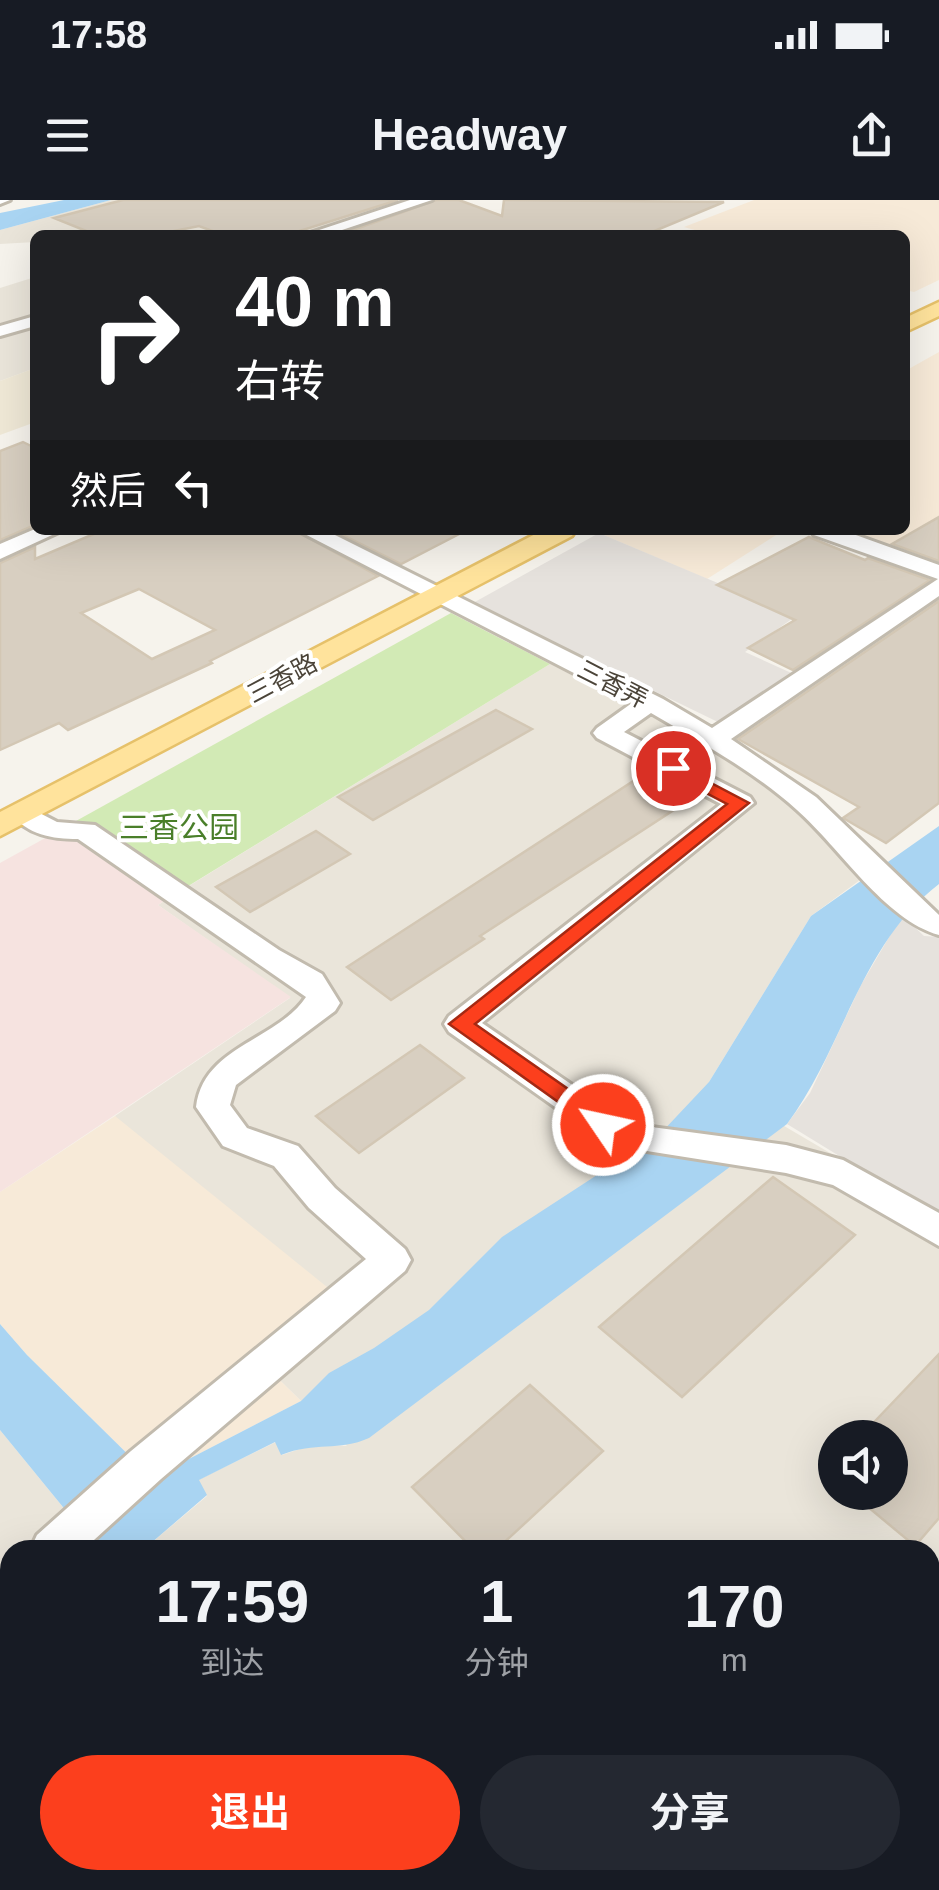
<!DOCTYPE html>
<html lang="zh">
<head>
<meta charset="utf-8">
<style>
  body { margin:0; font-family:Helvetica,"Noto Sans SC",sans-serif; background:#242831; color:#f1f3f6; height:100vh; display:flex; flex-direction:column; font-size:38px; white-space:nowrap }
  * { box-sizing:border-box; margin:0 }
  p { font-size:32px; color:#9ea1a6 }
  .icon { flex:none; width:55px; height:55px; fill:none; stroke:currentColor; stroke-width:2; stroke-linecap:round; stroke-linejoin:round }
  .map { position:relative; flex:1; overflow:hidden }
  .details { position:absolute; left:0px; top:1340px; width:940px; height:350px; display:flex; flex-direction:column; background:#171b24; border-radius:30px 30px 0 0; box-shadow:0 10px 40px #0002 }
  .details>* { flex:none }
  .guide { position:absolute; left:30px; top:30px; width:880px; height:305px; border-radius:15px; box-shadow:0 10px 40px #0002; background:#202124; color:#fff; overflow:hidden }
  .buttons { position:absolute; left:818px; top:1220px; display:grid; gap:20px }
  .buttons a { display:grid; place-items:center; width:90px; height:90px; border-radius:50%; background:#171b24; box-shadow:0 10px 40px #0002; font-size:50px }
  .pin { position:absolute; display:grid; place-items:center; width:85px; height:85px; color:#fff; margin:-42px; border:5px solid #fff; border-radius:50%; box-shadow:0 2px 10px #0007 }
  .me { position:absolute; width:110px; margin:-55px; rotate:304deg; stroke-linejoin:round; filter:drop-shadow(0 0 8px #0008) }
  .turn { display:flex; align-items:center; gap:35px; height:210px; padding:0 40px; font-size:45px }
  .turn .icon { width:130px; height:130px; stroke-width:2.5 }
  .turn b { display:block; font-size:70px; line-height:85px }
  .then { display:flex; align-items:center; height:95px; padding:0 40px; background:#0003; gap:20px; font-size:38px }
  .eta { display:flex; justify-content:space-evenly; align-items:center; height:170px; text-align:center }
  .eta b { font-size:60px; font-weight:700; line-height:70px }
  .cta { display:flex; gap:20px; margin-top:auto; padding:20px 40px }
  .cta a { flex:1; height:115px; border-radius:60px; background:#fc3f1d; color:#fff; font-size:40px; font-weight:700; line-height:115px; text-align:center }
  .cta a+a { background:#242831; color:#f1f3f6 }
  .status { display:flex; justify-content:space-between; align-items:center; height:70px; padding:0 50px; background:#171b24; direction:ltr }
  .status svg { height:28px; fill:currentColor }
  header { display:flex; justify-content:space-between; align-items:center; height:130px; padding:0 40px; background:#171b24; font-size:45px; font-weight:700 }
  .map>svg:first-child { display:block }
  .residential { fill:#eae5da; fill-rule:evenodd }
  .commercial { fill:#f7ead8 }
  .industrial { fill:#e6e2dd }
  .education { fill:#efe8d6 }
  .medical { fill:#f6e3e0 }
  .green { fill:#d2eab5 }
  .water { fill:#a9d4f2 }
  .building { fill:#d8cfc1; stroke:#d3c7b4; stroke-width:2.5; fill-rule:evenodd }
  .lines { fill:none; stroke-linecap:round; stroke-linejoin:round }
  .minor-casing { stroke:#c2bbae; stroke-width:6 }
  .major-casing { stroke:#e6c16a; stroke-width:5 }
  .minor { fill:#fff; fill-rule:evenodd }
  .major { fill:#ffe39c; fill-rule:evenodd }
  .route { fill:#fc3f1d; stroke:#a42913; stroke-width:2.5 }
  .labels { text-anchor:middle; dominant-baseline:central; stroke-width:8; stroke-linejoin:round; paint-order:stroke }
  .far-street-label { font-size:25px; fill:#4b4439; stroke:#fff }
  .park-label { font-size:30px; fill:#4a7f2a; stroke:#fff }
</style>
</head>
<body>
<div class="status"><b>17:58</b><svg viewBox="0 0 49 12"><path d="M0 12V9h3v3zM5 12V6h3v6zM10 12V3h3v9zM15 12V0h3v12zM26 1h20v11H26zM47 4h2v5h-2z"/></svg></div>
<header><svg class="icon" aria-label="menu" viewBox="0 0 24 24"><path d="M4 6h16M4 12h16M4 18h16"/></svg>Headway<svg class="icon" aria-label="share" viewBox="0 0 24 24"><path d="M12 15V3M7 8l5-5 5 5M5 13v7h14v-7"/></svg></header>
<div class="map">
<svg width="939" height="1690" viewBox="0 0 939 1690">
  <rect width="100%" height="100%" fill="#f6f3ec"/>
  <path class="residential" d="M111 0H412L301 35H35V42L0 44V30Z
    M35 77V118L0 127V88Z
    M35 126V168L0 181V136Z
    M550 464 653 516 774 589 811 620 864 677 811 716 709 882 939 1017V1690H468L460 1680H930V1350H143L207 1296 198 1280 276 1242 282 1255 315 1244 347 1246 255 1156 115 916 290 798 158 705ZM835 1238H890V1292H835Z
    M0 1230 85 1334 71 1350H10V1415L0 1425Z
    M10 1477V1680H193L182 1690H0V1487Z"/>
  <path class="commercial" d="M754 0H939V80L914 92 905 90V35H712L684 27Z
    M939 152V371L818 330H905V171Z
    M605 330H784L707 379 599 333Z
    M115 916 332 1091 255 1156 301 1201 152 1278 27 1155 0 1124V992Z"/>
  <path class="industrial" d="M599 333 796 416 745 452 798 476 722 524 473 403Z
    M902 715 924 736 939 737V1017L787 924 810 893 861 785Z"/>
  <path class="education" d="M35 168V226L30 224 0 235V181Z
    M193 1680H460L468 1690H182Z"/>
  <path class="medical" d="M67 626 172 696 158 705 291 797 0 992V663Z"/>
  <path class="green" d="M451 413 550 464 172 696 67 626Z"/>
  <path class="water" d="M64 0H111L0 30V13Z
    M939 626V684C860 744 844 848 787 924L369 1238C338 1252 316 1241 281 1255L275 1242 199 1280 207 1295 143 1350H71L85 1334 0 1230V1124L27 1155 152 1278 301 1201 329 1173 374 1148 429 1110 502 1037 660 934 709 882 811 716Z"/>
  <path class="building" d="M123 0H398L287 35 253 32 223 35 199 26 154 35H96L54 18Z
    M436 0H459L502 16 504 0 724 2 645 35H339Z
    M23 242 35 248V325L0 340V251Z
    M939 317V361L892 344Z
    M103 330H294L378 376 210 461 212 463 68 530 59 523 0 550V363L35 347V359ZM139 389 215 430 152 459 81 413Z
    M333 330H467L401 364Z
    M809 337 865 360 868 358 930 380 793 470 748 448 795 420 717 385Z
    M939 401V603L886 643 843 618 859 607 738 539Z
    M496 510 532 529 373 620 338 597Z
    M638 578 683 604 480 736 484 739 391 800 347 767Z
    M316 631 350 654 250 712 216 687Z
    M420 845 464 878 359 953 316 916Z
    M773 977 855 1035 682 1197 599 1127Z
    M939 1154V1318L915 1346 850 1292H890V1238H859Z
    M530 1185 603 1251 496 1350H474L412 1287Z"/>
  <g class="lines">
    <g class="minor-casing">
      <path id="minor" d="M0 0H10L0 4Z
        M410 0H432L327 35H304Z
        M35 116V126L0 136V126Z
        M35 329 63 330 0 359V344Z
        M297 330H325L663 499 712 528 938 379 814 335 811 330H842L939 365V396L731 539 816 597 939 715V735C885 720 840 648 797 610 754 571 700 542 651 513L624 532 750 597 754 603 482 823 629 924 786 945 843 960 939 1013V1046L833 985 786 973 609 945 449 832 444 824 449 816 721 604 597 538 593 533 597 528 632 503Z
        M24 605 57 622 95 625 279 750 322 774 340 803 335 811 236 885 230 905 247 928 298 946 335 988 405 1049 411 1060 405 1071 161 1279 83 1350H30L37 1335 131 1251 366 1059 309 1008 274 966 223 946 196 907C203 846 278 840 306 797L78 639C52 639 28 635 10 613L14 607Z
        M10 1371V1421L0 1425V1375Z"/>
    </g>
    <g class="major-casing">
      <path id="major" d="M939 102V116L905 132V118Z
        M543 330H576L572 336 0 636V612Z"/>
    </g>
    <use href="#minor" class="minor"/>
    <use href="#major" class="major"/>
  </g>
  <path class="route" d="M673 563 749 603 475 824 611 919 615 925 603 934 449 824 727 604 666 572V564Z"/>
  <g class="labels">
    <g class="far-street-label">
      <text transform="translate(282 478) rotate(-28)">三香路</text>
      <text transform="translate(613 484) rotate(27)">三香弄</text>
    </g>
    <g class="park-label">
      <text x="179" y="627">三香公园</text>
    </g>
  </g>
</svg>
<div class="buttons">
<a><svg class="icon" aria-label="sound" viewBox="0 0 24 24"><path d="M4 9h4l5-4v14l-5-4H4zM17 9q2 3 0 6"/></svg></a>
</div>
<div class="pin" style="left:673px;top:568px;background:#d93025"><svg class="icon" aria-label="arrive" viewBox="0 0 24 24"><path d="M6 21V4h12l-3 4 3 4H6"/></svg></div>
<svg class="me" style="left:603px;top:925px" viewBox="-20 -20 40 40"><circle r="17" fill="#fc3f1d" stroke="#fff" stroke-width="3"/><path d="M0-11L8 9 0 5-8 9z" fill="#fff"/></svg>
<div class="guide">
<div class="turn"><svg class="icon" aria-label="right" viewBox="0 0 24 24"><path d="M7 20v-9h11M14 6l5 5-5 5"/></svg><div><b>40 m</b>右转</div></div>
<div class="then">然后<svg class="icon" aria-label="left" viewBox="0 0 24 24"><path d="M17 20v-9H6M10 6l-5 5 5 5"/></svg></div>
</div>
<section class="details">
<div class="eta">
<div><b>17:59</b><p>到达</p></div>
<div><b>1</b><p>分钟</p></div>
<div><b>170</b><p>m</p></div>
</div>
<div class="cta"><a>退出</a><a>分享</a></div>
</section>
</div>
</body>
</html>
